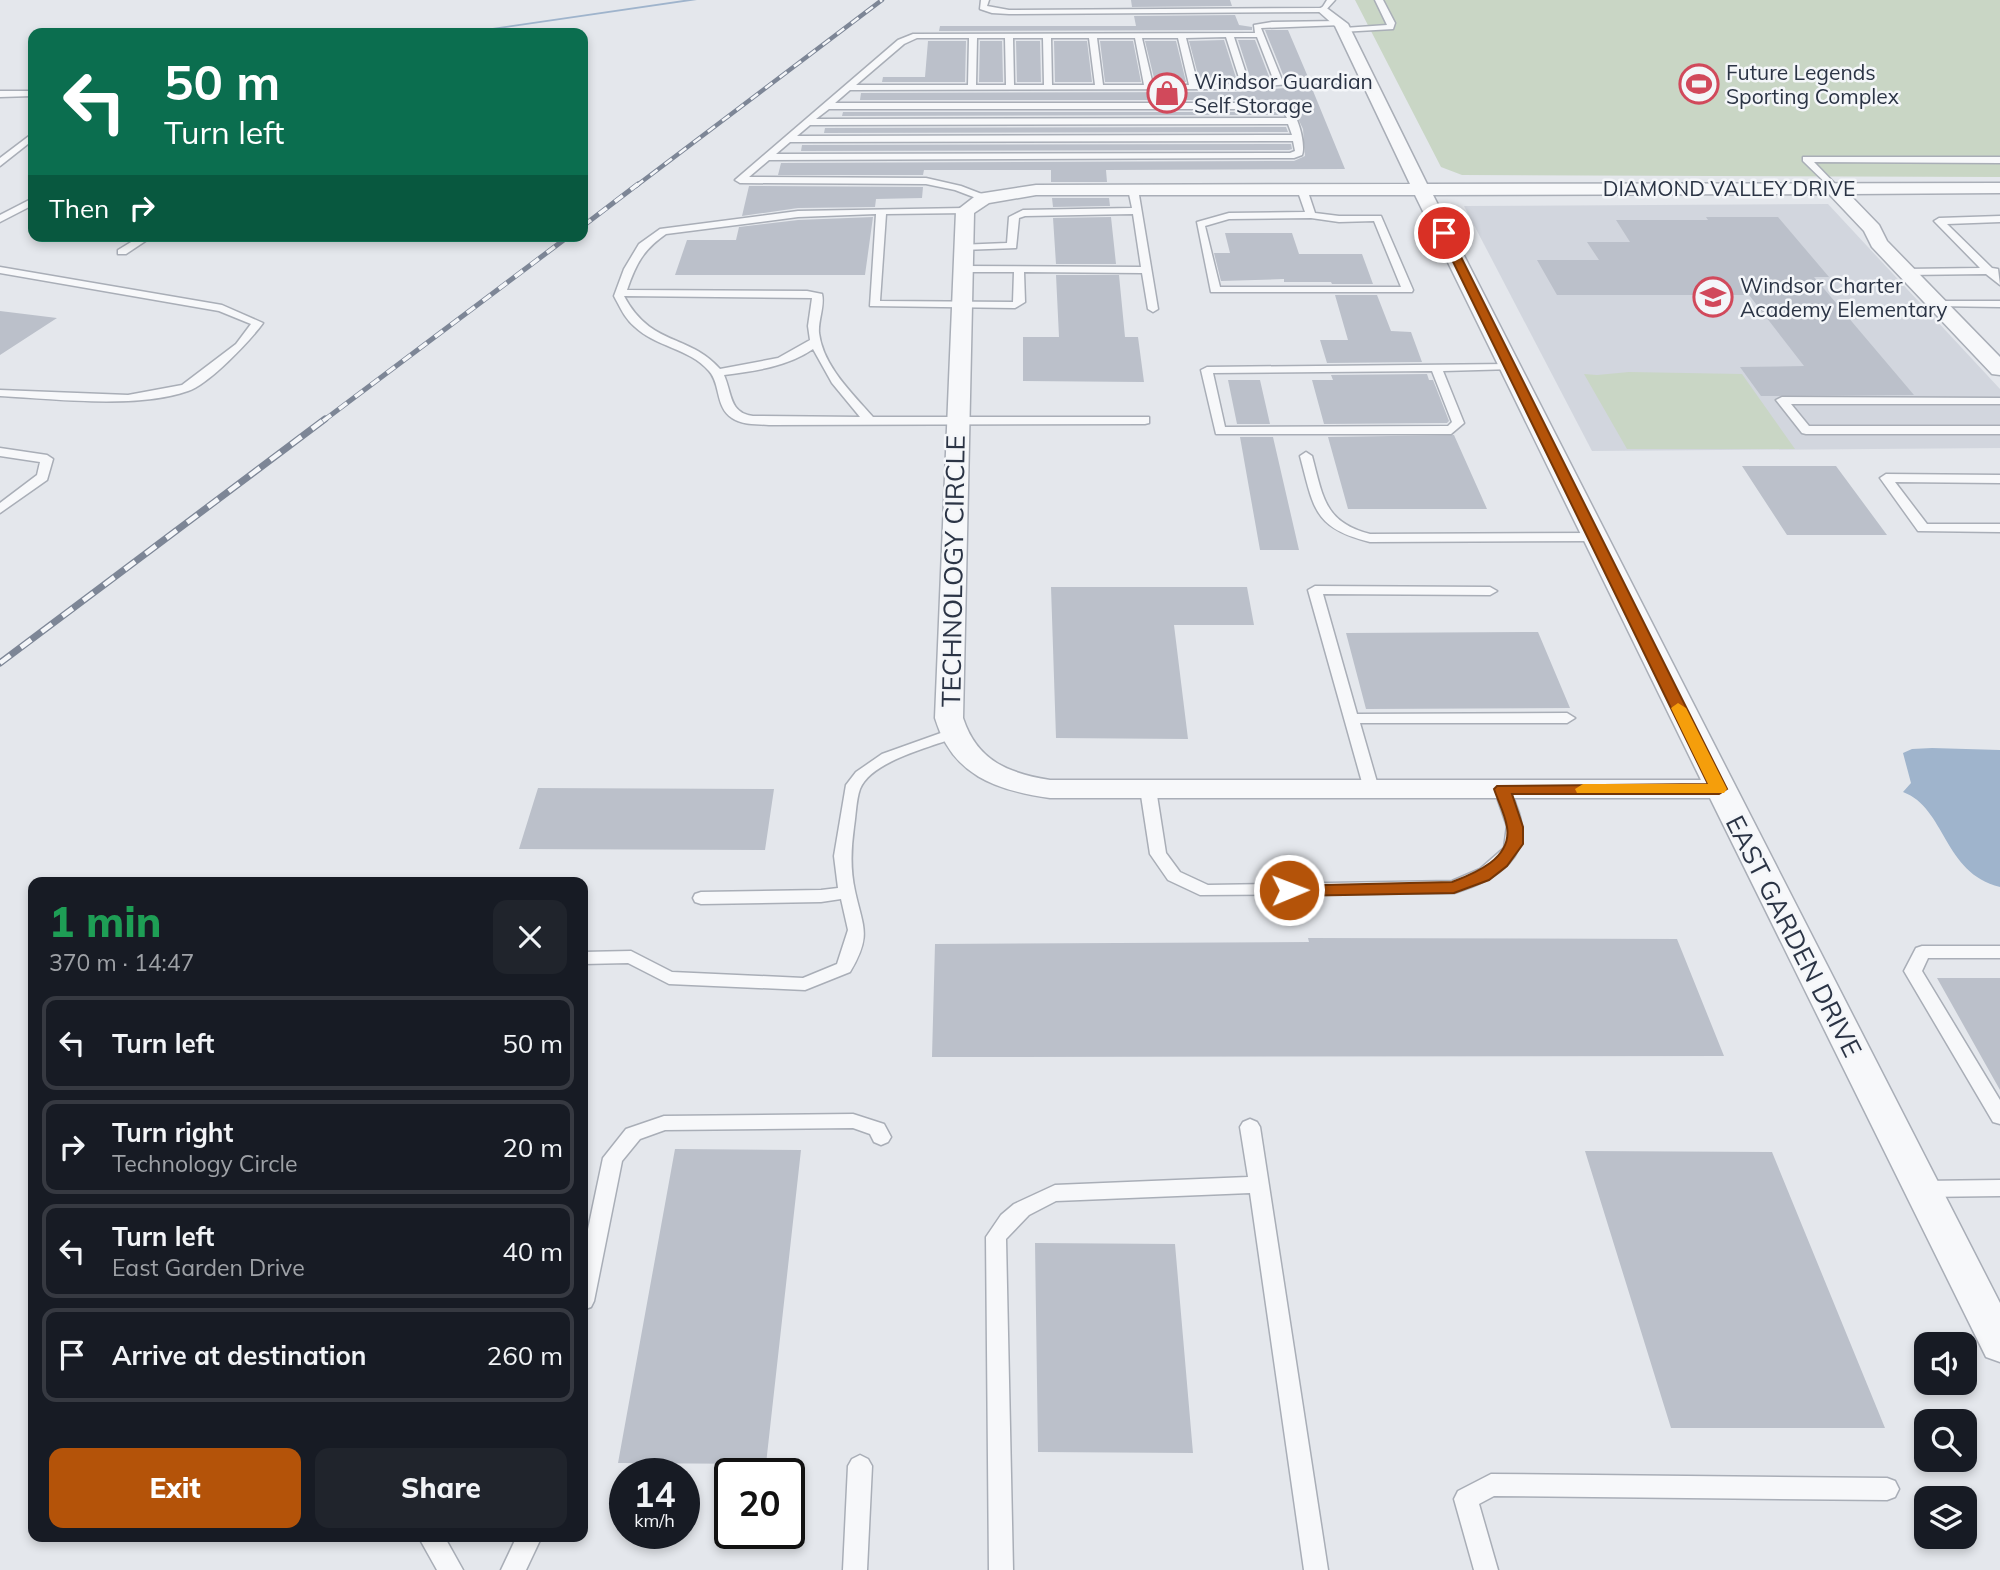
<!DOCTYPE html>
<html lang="en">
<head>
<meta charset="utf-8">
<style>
  body { margin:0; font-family:Mulish,sans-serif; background:#20242c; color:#f1f3f6; height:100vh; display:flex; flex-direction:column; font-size:26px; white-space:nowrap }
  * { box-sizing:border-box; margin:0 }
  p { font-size:23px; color:#9ea1a6 }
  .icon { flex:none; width:38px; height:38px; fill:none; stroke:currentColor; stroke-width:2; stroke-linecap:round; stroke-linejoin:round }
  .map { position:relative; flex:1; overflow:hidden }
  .details { position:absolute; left:28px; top:877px; width:560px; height:665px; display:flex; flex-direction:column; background:#171b24; border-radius:14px; box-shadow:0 4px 10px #0003 }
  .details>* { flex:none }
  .hud { position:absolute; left:28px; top:28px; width:560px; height:214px; border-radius:14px; box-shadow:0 4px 10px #0003; background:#0b6e4f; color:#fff; overflow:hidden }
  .buttons { position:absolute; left:1914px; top:1332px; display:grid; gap:14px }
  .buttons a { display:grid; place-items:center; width:63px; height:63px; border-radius:14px; background:#171b24; box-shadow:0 4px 10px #0003; font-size:35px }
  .speed { position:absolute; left:609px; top:1458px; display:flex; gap:14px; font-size:35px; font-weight:700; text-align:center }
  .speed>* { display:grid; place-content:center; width:91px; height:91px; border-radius:50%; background:#171b24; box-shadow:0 4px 10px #0003; line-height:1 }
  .speed small { font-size:18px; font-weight:400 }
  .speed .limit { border:4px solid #111; border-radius:10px; background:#fff; color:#111 }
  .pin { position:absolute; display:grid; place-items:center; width:60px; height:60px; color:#fff; margin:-30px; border:4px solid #fff; border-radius:50%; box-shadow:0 2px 7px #0007 }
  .me { position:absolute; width:77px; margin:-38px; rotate:89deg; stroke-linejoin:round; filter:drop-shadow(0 0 5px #0008) }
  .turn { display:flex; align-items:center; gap:24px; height:147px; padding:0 21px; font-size:32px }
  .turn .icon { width:91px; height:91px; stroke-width:2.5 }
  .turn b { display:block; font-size:49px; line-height:60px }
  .then { display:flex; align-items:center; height:66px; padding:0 21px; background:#0003; gap:14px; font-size:26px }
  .round { display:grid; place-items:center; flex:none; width:74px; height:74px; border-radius:14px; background:#20242c }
  .headline { display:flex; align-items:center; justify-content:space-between; height:119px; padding:0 21px }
  h1 { font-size:42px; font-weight:800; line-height:52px; color:#1e9e55 }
  .action { display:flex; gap:14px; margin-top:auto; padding:14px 21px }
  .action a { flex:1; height:80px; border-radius:14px; background:#b45309; color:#fff; font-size:28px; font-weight:800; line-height:80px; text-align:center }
  .action a+a { background:#20242c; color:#f1f3f6 }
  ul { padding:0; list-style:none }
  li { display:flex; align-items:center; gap:21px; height:94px; margin:0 14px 10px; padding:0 7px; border:4px solid #363941; border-radius:14px }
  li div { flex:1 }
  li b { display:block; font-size:26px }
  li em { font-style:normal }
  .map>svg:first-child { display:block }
  .built { fill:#d2d6de }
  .green { fill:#c9d6c5 }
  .water { fill:#9fb4cc }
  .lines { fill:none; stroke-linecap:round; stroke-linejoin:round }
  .stream { fill:#9fb4cc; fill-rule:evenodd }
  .building { fill:#bbc0ca }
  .lane-casing { stroke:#a9aeb7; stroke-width:3 }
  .street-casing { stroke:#a9aeb7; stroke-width:3 }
  .lane { fill:#f7f8fa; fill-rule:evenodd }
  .street { fill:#f7f8fa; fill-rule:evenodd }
  .rail-far2-casing { stroke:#7d8696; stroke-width:4.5 }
  .rail-far1-casing { stroke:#7d8696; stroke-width:5 }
  .rail-casing { stroke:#7d8696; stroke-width:7 }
  .rail-far2 { stroke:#f4f6f9; stroke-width:2.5; stroke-dasharray:9; stroke-linecap:butt }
  .rail-far1 { stroke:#f4f6f9; stroke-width:3.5; stroke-dasharray:10; stroke-linecap:butt }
  .rail { stroke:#f4f6f9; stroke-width:4.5; stroke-dasharray:13; stroke-linecap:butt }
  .route { fill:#b45309; stroke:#753606; stroke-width:2 }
  .slow { fill:#f59e0b }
  .labels { text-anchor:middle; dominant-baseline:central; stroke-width:5; stroke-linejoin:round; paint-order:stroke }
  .far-poi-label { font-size:21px; fill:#2b3445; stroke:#f4f6f9; text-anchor:start }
  .far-street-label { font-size:21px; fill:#2b3445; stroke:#f4f6f9 }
  .street-label { font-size:26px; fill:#2b3445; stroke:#f4f6f9 }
</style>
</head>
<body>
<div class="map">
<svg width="2000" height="1570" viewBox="0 0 2000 1570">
  <rect width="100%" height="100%" fill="#e4e7ec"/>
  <path class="built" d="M1828 204 2000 389V448L1592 451 1464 206Z"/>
  <path class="green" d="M1355 0H2000V177L1462 175 1441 167Z
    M1629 372 1742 374 1795 449H1627L1584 374 1597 375Z"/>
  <path class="water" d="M1932 748 2000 750V887C1943 873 1946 808 1903 792L1911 783 1903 753 1912 749Z"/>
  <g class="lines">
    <path class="stream" d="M684 0H697L470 33H458Z"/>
  </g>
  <path class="building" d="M1131 0H1230L1232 6 1132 7Z
    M1235 15 1239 25 1252 27V30L939 31 940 26H1136L1134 16Z
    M1265 30H1288L1308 77H1284Z
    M1224 40 1237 81 1200 82 1189 41Z
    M1238 40H1255L1270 79 1251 80Z
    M928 41H966L965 82H882L883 77H925Z
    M980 41H1002L1003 82H979Z
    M1016 41H1040L1041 82H1017Z
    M1054 41H1087L1092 82H1055Z
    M1100 41H1133L1141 82H1105Z
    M1145 41H1176L1186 82H1155Z
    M1311 86 1345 169 1106 170 1107 182H1051V170H924L923 175H778L781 163 1294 161 1305 156 1303 129 1293 108 1277 100H860L861 93 1235 92Z
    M843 112H1276L1282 115 842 116Z
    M1286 127 1288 132 824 133 825 128Z
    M1291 144 1292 149 1289 150 801 151 802 145Z
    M749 186 923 187 922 198 876 199 875 207 798 208 742 216Z
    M1052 198H1109L1110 206 1053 207Z
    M873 217 865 275H675L687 240H736L739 227 798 220Z
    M1111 217 1116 264H1056L1053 218Z
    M1706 217H1778L1829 277H1814L1914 395 1761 396 1740 367 1804 366 1749 295H1557L1537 260H1599L1587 242H1630L1616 220H1708Z
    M1225 233H1292L1299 254H1362L1373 284H1332L1331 282H1284V279L1221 281 1214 253H1230Z
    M1056 275H1119L1125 337H1138L1144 382 1023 381V337H1059Z
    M1335 295H1377L1391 331 1411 332 1422 362 1327 363 1320 340H1348Z
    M0 311 57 318 0 355Z
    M1427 374 1429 380H1433L1449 421 1447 423 1324 424 1312 380H1333L1331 375Z
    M1228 380H1260L1270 424H1237Z
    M1454 435 1487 509H1348L1328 437Z
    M1240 437H1273L1299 550H1260Z
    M1742 466H1836L1887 535H1787Z
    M1051 587H1247L1254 625H1174L1188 739 1056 738Z
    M1538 632 1570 708 1366 709 1346 633Z
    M538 788 774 789 765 850 519 849Z
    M1308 938 1677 939 1724 1056 932 1057 935 944 1309 942Z
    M1937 978H2000V1090Z
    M675 1149 801 1150 766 1464 618 1463Z
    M1585 1151 1772 1152 1885 1428H1671Z
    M1035 1243 1175 1244 1193 1453 1038 1452Z"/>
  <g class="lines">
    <g class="lane-casing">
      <path id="lane" d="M981 0H989L987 6 1009 10 1322 8 1327 0H1335L1324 12 1009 14 992 13 980 9Z
        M1375 0H1383L1395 23 1393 29 1341 32 1344 28 1387 25Z
        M1339 21 1342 25 1261 28 1282 80 1369 79 1373 81 1372 83 1289 84 1235 89 850 90 835 103H1277C1278 104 1287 106 1288 107 1298 113 1306 145 1302 155L1294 158 769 160 749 177 926 178 961 186 987 196 989 198 984 201 955 190 926 184 740 183 735 180 898 40 913 34 1255 33 1254 25 1272 22ZM1226 37 1241 84 1198 85 1186 38ZM1234 37H1257L1274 81 1249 83ZM917 38H969L968 85H856L904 44ZM977 38H1005L1006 85H976ZM1013 38H1043L1044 85H1014ZM1051 38H1089L1095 85H1052ZM1097 38H1135L1144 85H1103ZM1142 38H1178L1189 85H1153ZM829 109H1276L1283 111 1287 118 816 119ZM1288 124 1292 135 797 136 810 125ZM1293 141 1295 151 1290 153 776 154 790 142Z
        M0 91H33V96L0 97Z
        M33 133V140L0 166V158Z
        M1803 157H2000V163L1814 162 1839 188 1834 191 1803 161Z
        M1133 186 1138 189 1158 309 1153 312 1148 309 1142 273 1024 272 1025 302 1015 308 870 306 876 214 798 217 666 234C643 250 636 264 627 290L807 291 822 294C825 306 818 320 819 333 823 366 852 393 873 417H1149V423L1145 424 769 425C757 424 742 425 732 418 715 407 721 384 709 371 689 348 656 347 635 327 625 319 620 307 614 296L624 269 639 244 660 229 798 211 965 208 970 211 968 213 886 214 880 301 1013 302 1014 272H962L957 269 962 266 1141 267 1133 214 1025 216 1019 218 1016 248 962 250 958 249V245L1007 243 1009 217 1023 210 1132 208 1128 189ZM624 296 812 298 808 326 810 340 778 358 720 369C688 333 651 347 624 296ZM813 349 832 383 860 417 753 416C729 413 732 393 724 375 754 371 787 367 813 349Z
        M1302 186 1307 189 1315 213 1339 216H1381L1413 290 1412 292H1211L1197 222 1229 213 1305 212 1297 189ZM1311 218 1339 222 1374 221 1401 287H1220L1205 226 1229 219Z
        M33 198V205L0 222V215Z
        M2000 216V222L1947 224 1992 268 1998 269 2000 285 1986 274 1906 275 1901 272 1906 269 1980 268 1934 221 1939 218Z
        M141 236H153L126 254H118V250Z
        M0 267 222 305 263 323C250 341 209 384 188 391 137 409 54 399 0 396V390L128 395 182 385 236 344 251 324 219 311 0 273Z
        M1937 301H2000V307L1933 306 1932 304Z
        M1510 364 1514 365V369L1443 371 1464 423 1451 434H1216L1201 370 1207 367ZM1432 371 1452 422 1448 426 1225 427 1213 373Z
        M1782 397 2000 398V404H1791L1809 426H2000V434H1806L1802 433 1776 400Z
        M0 448 47 455 53 459 47 480 0 513V503L37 475 40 462 0 456Z
        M1306 452 1312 456C1323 497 1324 522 1370 534L1594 533 1601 537 1594 541 1370 542C1313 528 1314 508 1300 456Z
        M1886 474 2000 475V483L1895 482 1927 524H2000V532L1918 531 1880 478Z
        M1315 586 1490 587 1497 591 1490 595 1323 594 1357 714 1567 713 1575 718 1567 723H1360L1379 789 1377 793H1365L1308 590Z
        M952 729 957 731 960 734 957 737C931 747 871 761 860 789 856 800 856 815 854 827 851 849 850 869 855 891 863 928 872 935 850 972L805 990 669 984 628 963 583 964V952L631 951 672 972 803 978 837 964 848 930 841 899 821 902 701 904 695 902 693 898 695 894 701 892 821 890 838 888 834 856 846 785 856 772 882 754Z
        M1148 784 1156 789 1166 853 1180 872 1208 885 1452 881 1480 869 1504 848 1507 826 1494 789 1502 784C1512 787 1513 797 1516 805 1537 855 1498 880 1454 893L1200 895 1168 880 1150 854 1140 789Z
        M1922 946H2000V958H1928L1922 971 2000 1100V1124L1993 1122 1904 971 1916 948Z
        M853 1114 884 1124 891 1137 888 1142 881 1145 874 1142 870 1134 853 1128 665 1130 640 1139 622 1161 594 1301 591 1307 583 1310V1253L603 1158 626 1129 664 1116Z
        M1250 1119 1257 1122 1260 1127 1328 1570H1304L1250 1193 1056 1201 1029 1215 1006 1239 1013 1570H989L986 1237 1001 1215 1014 1204 1055 1185 1248 1177 1240 1127 1243 1122Z
        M2000 1180V1196L1922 1197 1915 1195 1912 1189 1915 1183 1922 1181Z
        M860 1455 868 1459 872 1466 867 1570H843L848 1466 852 1459Z
        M1491 1474 1887 1478 1895 1481 1899 1489 1895 1497 1887 1500 1494 1496 1479 1504 1498 1570H1474L1454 1499 1458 1491Z
        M418 1536H444L463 1570H437Z
        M517 1536H542L526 1570H501Z"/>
    </g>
    <g class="street-casing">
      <path id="street" d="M1324 6 1348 24 1427 184 2000 183V193L1849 194 1879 225 1887 241 2000 357V375L1992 374 1872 247 1864 231 1829 194 1433 195 2000 1303V1362L1986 1357 1710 798H1050C995 790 952 775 935 718L956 211 978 194 1036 185 1410 184 1335 26 1317 10ZM1036 195H1415L1701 780H1050C1008 773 977 761 963 718L974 213 989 203Z"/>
    </g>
    <use href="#lane" class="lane"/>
    <use href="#street" class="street"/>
    <g class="rail-far2-casing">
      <path id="rail-far2" d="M636 186 882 0"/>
    </g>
    <g class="rail-far1-casing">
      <path id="rail-far1" d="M583 226 638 184
        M323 421 569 236"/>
    </g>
    <g class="rail-casing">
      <path id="rail" d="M0 663 325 419"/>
    </g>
    <use href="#rail-far2" class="rail-far2"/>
    <use href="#rail-far1" class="rail-far1"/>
    <use href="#rail" class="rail"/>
  </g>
  <path class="route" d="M1441 231 1449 233 1727 789 1719 794H1512L1523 827V844L1507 866 1489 880 1454 893 1289 896 1282 894 1280 890 1282 886 1452 882C1476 873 1512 858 1507 827 1505 814 1498 801 1494 789L1497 786 1708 784 1439 233Z"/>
  <path class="slow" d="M1678 703 1686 708 1727 789 1724 793H1577L1575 789 1583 784H1708L1671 708Z"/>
  <defs>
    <g id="stadium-ring" transform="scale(2.0125)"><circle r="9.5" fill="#f4f6f9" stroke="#d1495b" stroke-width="1.5"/><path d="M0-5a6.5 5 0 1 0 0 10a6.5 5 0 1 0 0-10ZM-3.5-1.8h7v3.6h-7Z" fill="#d1495b"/></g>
    <g id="shop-ring" transform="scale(2.0125)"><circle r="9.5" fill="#f4f6f9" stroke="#d1495b" stroke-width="1.5"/><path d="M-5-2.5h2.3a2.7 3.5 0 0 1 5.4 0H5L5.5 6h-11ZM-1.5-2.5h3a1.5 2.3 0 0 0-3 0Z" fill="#d1495b"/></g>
    <g id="school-ring" transform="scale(2.0125)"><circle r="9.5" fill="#f4f6f9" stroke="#d1495b" stroke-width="1.5"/><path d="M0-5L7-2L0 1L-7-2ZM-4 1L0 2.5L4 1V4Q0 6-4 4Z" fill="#d1495b"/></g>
  </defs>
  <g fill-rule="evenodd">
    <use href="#stadium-ring" x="1699" y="84"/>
    <use href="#shop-ring" x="1167" y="93"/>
    <use href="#school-ring" x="1713" y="297"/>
  </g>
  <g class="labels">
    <g class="far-poi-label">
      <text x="1726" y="72">Future Legends<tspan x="1726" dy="24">Sporting Complex</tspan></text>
      <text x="1194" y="81">Windsor Guardian<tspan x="1194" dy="24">Self Storage</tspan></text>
      <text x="1740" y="285">Windsor Charter<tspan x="1740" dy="24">Academy Elementary</tspan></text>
    </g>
    <g class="far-street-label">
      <text x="1729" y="188">DIAMOND VALLEY DRIVE</text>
    </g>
    <g class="street-label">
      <text transform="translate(953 571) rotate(-89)">TECHNOLOGY CIRCLE</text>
      <text transform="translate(1794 936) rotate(63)">EAST GARDEN DRIVE</text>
    </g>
  </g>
</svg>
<div class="buttons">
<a><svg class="icon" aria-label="sound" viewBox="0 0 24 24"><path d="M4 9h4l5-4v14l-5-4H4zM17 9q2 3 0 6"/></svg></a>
<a><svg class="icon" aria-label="search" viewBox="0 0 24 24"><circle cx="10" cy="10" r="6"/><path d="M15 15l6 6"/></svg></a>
<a><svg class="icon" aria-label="layers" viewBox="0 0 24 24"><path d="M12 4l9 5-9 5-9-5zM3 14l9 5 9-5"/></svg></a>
</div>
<div class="speed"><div>14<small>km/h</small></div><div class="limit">20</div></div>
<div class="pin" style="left:1444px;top:233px;background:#d93025"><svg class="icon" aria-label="arrive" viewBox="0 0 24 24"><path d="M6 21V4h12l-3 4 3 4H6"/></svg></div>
<svg class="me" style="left:1289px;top:890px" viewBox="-20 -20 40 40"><circle r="17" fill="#b45309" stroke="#fff" stroke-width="3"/><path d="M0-11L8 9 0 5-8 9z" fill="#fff"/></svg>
<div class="hud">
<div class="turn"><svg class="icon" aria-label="left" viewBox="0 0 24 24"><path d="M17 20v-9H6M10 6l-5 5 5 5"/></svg><div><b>50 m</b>Turn left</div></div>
<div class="then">Then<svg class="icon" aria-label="right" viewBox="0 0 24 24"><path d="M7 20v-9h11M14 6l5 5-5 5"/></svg></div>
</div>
<section class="details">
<div class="headline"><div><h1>1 min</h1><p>370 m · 14:47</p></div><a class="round"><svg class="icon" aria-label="close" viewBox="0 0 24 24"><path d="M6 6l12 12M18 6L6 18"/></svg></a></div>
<ul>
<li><svg class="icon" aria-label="left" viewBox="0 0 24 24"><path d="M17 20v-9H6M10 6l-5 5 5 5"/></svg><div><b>Turn left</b></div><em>50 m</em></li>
<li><svg class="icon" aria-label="right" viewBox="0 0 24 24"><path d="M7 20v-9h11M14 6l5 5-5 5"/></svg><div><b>Turn right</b><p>Technology Circle</p></div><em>20 m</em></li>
<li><svg class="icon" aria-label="left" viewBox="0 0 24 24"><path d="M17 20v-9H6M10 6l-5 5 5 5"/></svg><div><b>Turn left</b><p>East Garden Drive</p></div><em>40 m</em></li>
<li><svg class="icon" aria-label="arrive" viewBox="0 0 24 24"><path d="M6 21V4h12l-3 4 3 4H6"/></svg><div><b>Arrive at destination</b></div><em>260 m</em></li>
</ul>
<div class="action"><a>Exit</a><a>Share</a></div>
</section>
</div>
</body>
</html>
